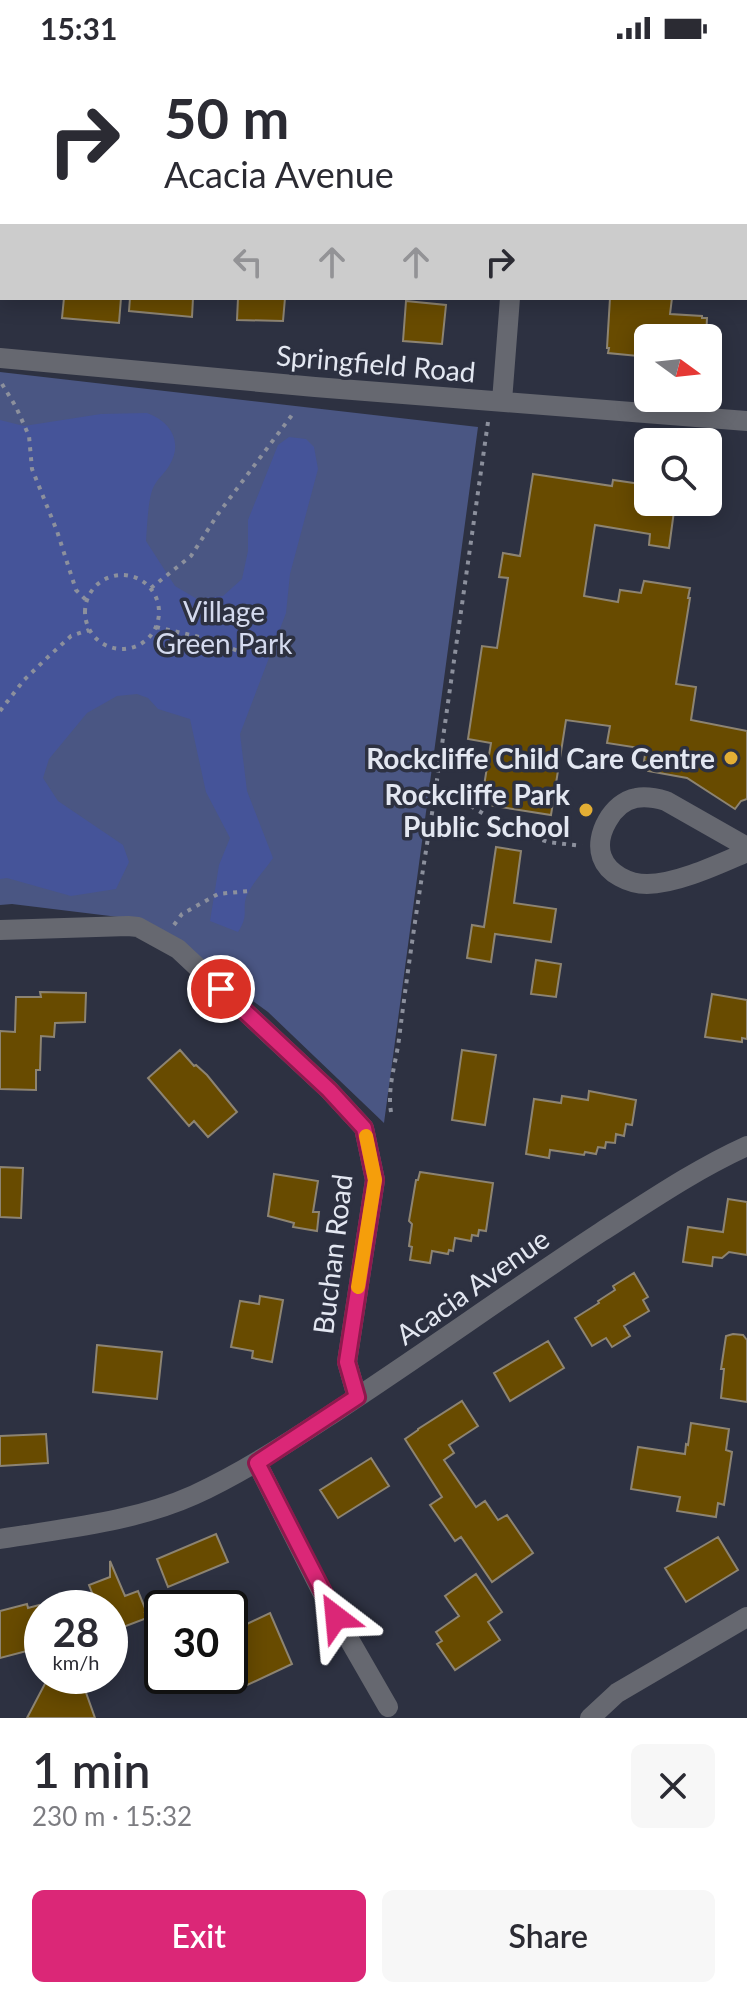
<!DOCTYPE html>
<html lang="en">
<head>
<meta charset="utf-8">
<style>
  body { margin:0; font-family:Lato,sans-serif; background:#f7f7f7; color:#2b2b33; height:100vh; display:flex; flex-direction:column; font-size:30px; white-space:nowrap }
  * { box-sizing:border-box; margin:0 }
  p { font-size:26px; color:#7c7c81 }
  .icon { flex:none; width:44px; height:44px; fill:none; stroke:currentColor; stroke-width:2; stroke-linecap:round; stroke-linejoin:round }
  .map { position:relative; height:1662px; overflow:hidden }
  .side { display:flex; flex-direction:column; background:#fff; flex:1 }
  .side>* { flex:none }
  .hud { position:absolute; left:0px; top:0px; width:748px; height:244px; box-shadow:0 4px 20px #0003; background:#fff; color:#2b2b33; overflow:hidden }
  .needle { width:52px; rotate:105deg }
  .tools { position:absolute; left:634px; top:268px; display:grid; gap:16px }
  .tools a { display:grid; place-items:center; width:88px; height:88px; border-radius:12px; background:#fff; box-shadow:0 4px 20px #0003; font-size:40px }
  .speed { position:absolute; left:24px; top:1534px; display:flex; gap:16px; font-size:40px; font-weight:700; text-align:center }
  .speed>* { display:grid; place-content:center; width:104px; height:104px; border-radius:50%; background:#fff; box-shadow:0 4px 20px #0003; line-height:1 }
  .speed small { font-size:20px; font-weight:400 }
  .speed .limit { border:4px solid #111; border-radius:12px; background:#fff; color:#111 }
  .pin { position:absolute; display:grid; place-items:center; width:68px; height:68px; color:#fff; margin:-34px; border:4px solid #fff; border-radius:50%; box-shadow:0 2px 8px #0007 }
  .me { position:absolute; width:88px; margin:-44px; rotate:331deg; stroke-linejoin:round; filter:drop-shadow(0 0 6px #0008) }
  .turn { display:flex; align-items:center; gap:28px; height:168px; padding:0 32px; font-size:36px }
  .turn .icon { width:104px; height:104px; stroke-width:2.5 }
  .turn b { display:block; font-size:56px; line-height:68px }
  .lanes { display:flex; align-items:center; height:76px; padding:0 32px; background:#0003; justify-content:center; gap:40px; direction:ltr }
  .lanes .off { opacity:.35 }
  .round { display:grid; place-items:center; flex:none; width:84px; height:84px; border-radius:12px; background:#f7f7f7 }
  .head { display:flex; align-items:center; justify-content:space-between; height:136px; padding:0 32px }
  h1 { font-size:48px; font-weight:600; line-height:60px }
  .primary-button { display:flex; gap:16px; margin-top:auto; padding:16px 32px }
  .primary-button a { flex:1; height:92px; border-radius:12px; background:#db2777; color:#fff; font-size:32px; font-weight:600; line-height:92px; text-align:center }
  .primary-button a+a { background:#f7f7f7; color:#2b2b33 }
  .status { display:flex; justify-content:space-between; align-items:center; height:56px; padding:0 40px; background:#fff; direction:ltr }
  .status svg { height:22px; fill:currentColor }
  .map>svg:first-child { display:block }
  .green { fill:#4a5683 }
  .forest { fill:#455499 }
  .building { fill:#684b00; stroke:#8d8472; stroke-width:2 }
  .lines { fill:none; stroke-linecap:round; stroke-linejoin:round }
  .path { stroke:#8c909d; stroke-width:4; stroke-dasharray:4 6; stroke-linecap:butt }
  .minor { stroke:#666870; stroke-width:20 }
  .route-casing { stroke:#8e194d; stroke-width:20 }
  .route { stroke:#db2777; stroke-width:14 }
  .slow { stroke:#f59e0b; stroke-width:14 }
  .poi-dot { fill:#e3ae34; stroke:#2d3141; stroke-width:3 }
  .labels { text-anchor:middle; dominant-baseline:central; stroke-width:7; stroke-linejoin:round; paint-order:stroke }
  .street-label { font-size:28px; fill:#e3e7f1; stroke:#2d3141 }
  .park-label { font-size:28px; fill:#d4daee; stroke:#2d3141 }
  .poi-label { font-size:28px; font-weight:bold; fill:#e3e7f1; stroke:#2d3141; text-anchor:end }
</style>
</head>
<body>
<div class="status"><b>15:31</b><svg viewBox="0 0 49 12"><path d="M0 12V9h3v3zM5 12V6h3v6zM10 12V3h3v9zM15 12V0h3v12zM26 1h20v11H26zM47 4h2v5h-2z"/></svg></div>
<div class="map">
<svg width="747" height="1662" viewBox="0 0 747 1662">
  <rect width="100%" height="100%" fill="#2d3141"/>
  <path class="green" d="M0 316 478 371 384 1067 268 956 143 864 12 848 0 849Z"/>
  <path class="forest" d="M147 357C170 365 184 386 169 410 165 417 158 422 154 430 148 440 147 472 146 485L175 530 197 543 223 540 242 523 248 495V464L278 389 289 381 306 383 314 391 318 413 290 518 286 557 240 678 247 735 273 802C265 814 253 826 247 839 241 853 250 858 238 876L210 865 219 809 230 782 206 736 190 663 158 653 148 642 137 638 117 640 87 657 49 703 43 722 58 745 123 789 129 806 116 833 71 840 7 822 0 823V364L24 370 101 358Z"/>
  <path class="building" d="M64 242H121L119 267 62 262Z
    M130 242H193L192 261 129 255Z
    M238 242H285L283 265 237 264Z
    M610 242H672L670 258 702 260V262H707L706 282H648V301L608 297 609 292H607Z
    M406 245 446 249 442 288 403 285Z
    M533 418 612 430 613 424 648 429 649 452 674 455 669 492 649 489 650 478 595 469 584 540 618 546 620 534 641 537 644 525 690 532 688 542H690L676 628 696 631 691 664 747 675V743L741 745 735 753 687 722 648 715 649 706 644 705 646 693 607 687 610 670 566 664 551 759 481 748 491 687 468 683 482 590 497 592 508 522 499 521 503 497 520 500Z
    M496 791 521 795 514 847 556 853 551 886 495 878 491 906 467 902 472 869 484 871Z
    M536 904 561 908 556 941 531 938Z
    M40 936 86 937 85 966 55 967 54 981 41 980 40 1014H36V1034L0 1033V975L15 976 16 941H41Z
    M712 938 747 944V983L742 982V986L705 981Z
    M180 994 194 1010 196 1009 207 1019 237 1056 208 1081 194 1065 189 1070 148 1022Z
    M462 994 496 999 485 1069 452 1064Z
    M589 1035 636 1044 632 1069 626 1068 624 1080 616 1078 615 1087 606 1086 605 1092 598 1091 596 1098 585 1096 584 1099 550 1094 549 1102 526 1098 534 1043 561 1047 562 1040 588 1044Z
    M0 1111 23 1112 21 1162 0 1161Z
    M420 1116 493 1127 486 1175 479 1174 478 1180 472 1179 471 1185 455 1182 453 1195 449 1194 448 1198 432 1195 430 1207 410 1204 412 1191 409 1190 412 1168 409 1165 416 1124H418Z
    M274 1118 318 1125 313 1156H319L317 1175 293 1171 294 1167 268 1160Z
    M728 1143 747 1146V1199L729 1196 722 1202 713 1201 712 1210 683 1206 688 1171 723 1176Z
    M634 1217 648 1241 643 1244 649 1255 624 1270 630 1280 612 1291 606 1282 592 1290 575 1262 599 1247 598 1245 615 1234 613 1230Z
    M260 1240 283 1244 272 1306 252 1302 253 1295 231 1291 240 1245 259 1248Z
    M733 1278 743 1279 747 1284V1346L721 1342 724 1313H721L726 1280Z
    M548 1285 564 1312 510 1345 494 1317Z
    M97 1289 162 1296 157 1343 93 1336Z
    M462 1345 478 1370 449 1389 454 1397 444 1404 476 1451 485 1445 498 1464 507 1459 533 1497 492 1526 461 1481 455 1485 430 1449 442 1441 405 1383 418 1374V1373Z
    M691 1367 729 1373 726 1394 732 1396 724 1449 718 1447 716 1461 677 1455 680 1441 631 1433 638 1391 685 1398 686 1388 688 1389Z
    M46 1378 48 1407 0 1410V1380Z
    M371 1402 389 1430 338 1462 320 1434Z
    M216 1478 228 1506 168 1531 157 1503Z
    M718 1481 738 1514 686 1546 665 1512Z
    M110 1505 125 1540 138 1535 147 1557H145L147 1562 110 1576V1552H98L89 1529 110 1521Z
    M476 1518 502 1556 488 1566 500 1584 455 1614 437 1588 442 1585 436 1576 459 1560 445 1540Z
    M27 1548 28 1552 39 1549V1552H42V1591L0 1602V1555Z
    M270 1557 292 1608 243 1631 230 1602V1576Z
    M49 1620H62L84 1631 95 1662H27Z"/>
  <g class="lines">
    <path class="path" d="M2 328 16 351 29 380 32 413 57 475 76 534 86 544
      M488 366 434 745 469 749 507 772 548 786 582 790
      M85 556a37 37 0 1 1 74 0a37 37 0 1 1-74 0Z
      M151 532 191 500 218 458 295 355
      M156 571 212 584 240 596
      M0 655 24 624 49 600 71 580 89 574
      M174 869 182 858 218 838 249 835
      M391 1056C387 1032 396 1007 399 983 409 903 421 824 434 745"/>
    <path class="minor" d="M527 2V0
      M0 302 315 331 747 365
      M502 345 510 242
      M747 791 666 745C656 742 646 740 636 742 613 746 594 779 602 801 608 818 629 828 647 828 677 828 719 808 747 796
      M0 874 128 870 138 871 178 893 329 1034 364 1072 375 1124 347 1306 357 1341
      M257 1407 323 1538 388 1651
      M0 1483C65 1472 134 1466 194 1439 244 1416 289 1386 335 1356 425 1297 511 1235 601 1176 648 1146 696 1113 747 1090
      M590 1662 617 1637 747 1561"/>
  </g>
  <g class="lines">
    <g class="route-casing">
      <path id="route" d="M221 933 329 1034 364 1072 375 1124 347 1306 357 1341 257 1407 336 1561"/>
    </g>
    <use href="#route" class="route"/>
    <path class="slow" d="M358 1231 375 1124 366 1080"/>
  </g>
  <g class="poi-dot">
    <circle cx="731" cy="702" r="8"/>
    <circle cx="586" cy="754" r="8"/>
  </g>
  <g class="labels">
    <g class="street-label">
      <text transform="translate(376 307) rotate(5)">Springfield Road</text>
      <text transform="translate(332 1198) rotate(-83)">Buchan Road</text>
      <text transform="translate(472 1230) rotate(-35)">Acacia Avenue</text>
    </g>
    <g class="park-label">
      <text x="224" y="555">Village<tspan x="224" dy="32">Green Park</tspan></text>
    </g>
    <g class="poi-label">
      <text x="715" y="702">Rockcliffe Child Care Centre</text>
      <text x="570" y="738">Rockcliffe Park<tspan x="570" dy="32">Public School</tspan></text>
    </g>
  </g>
</svg>
<div class="tools">
<a><svg class="needle" viewBox="-14 -14 28 28"><path d="M0-13l5 13h-10z" fill="#e53935"/><path d="M0 13l5-13h-10z" fill="#7c7c81"/></svg></a>
<a><svg class="icon" aria-label="search" viewBox="0 0 24 24"><circle cx="10" cy="10" r="6"/><path d="M15 15l6 6"/></svg></a>
</div>
<div class="speed"><div>28<small>km/h</small></div><div class="limit">30</div></div>
<div class="pin" style="left:221px;top:933px;background:#d93025"><svg class="icon" aria-label="arrive" viewBox="0 0 24 24"><path d="M6 21V4h12l-3 4 3 4H6"/></svg></div>
<svg class="me" style="left:336px;top:1561px" viewBox="-20 -20 40 40"><path d="M0-17L14 15 0 8-14 15z" fill="#db2777" stroke="#fff" stroke-width="4"/></svg>
<div class="hud">
<div class="turn"><svg class="icon" aria-label="right" viewBox="0 0 24 24"><path d="M7 20v-9h11M14 6l5 5-5 5"/></svg><div><b>50 m</b>Acacia Avenue</div></div>
<div class="lanes"><svg class="icon off" aria-label="left" viewBox="0 0 24 24"><path d="M17 20v-9H6M10 6l-5 5 5 5"/></svg><svg class="icon off" aria-label="ahead" viewBox="0 0 24 24"><path d="M12 20V5M6 11l6-6 6 6"/></svg><svg class="icon off" aria-label="ahead" viewBox="0 0 24 24"><path d="M12 20V5M6 11l6-6 6 6"/></svg><svg class="icon" aria-label="right" viewBox="0 0 24 24"><path d="M7 20v-9h11M14 6l5 5-5 5"/></svg></div>
</div>
</div>
<section class="side">
<div class="head"><div><h1>1 min</h1><p>230 m · 15:32</p></div><a class="round"><svg class="icon" aria-label="close" viewBox="0 0 24 24"><path d="M6 6l12 12M18 6L6 18"/></svg></a></div>
<div class="primary-button"><a>Exit</a><a>Share</a></div>
</section>
</body>
</html>
